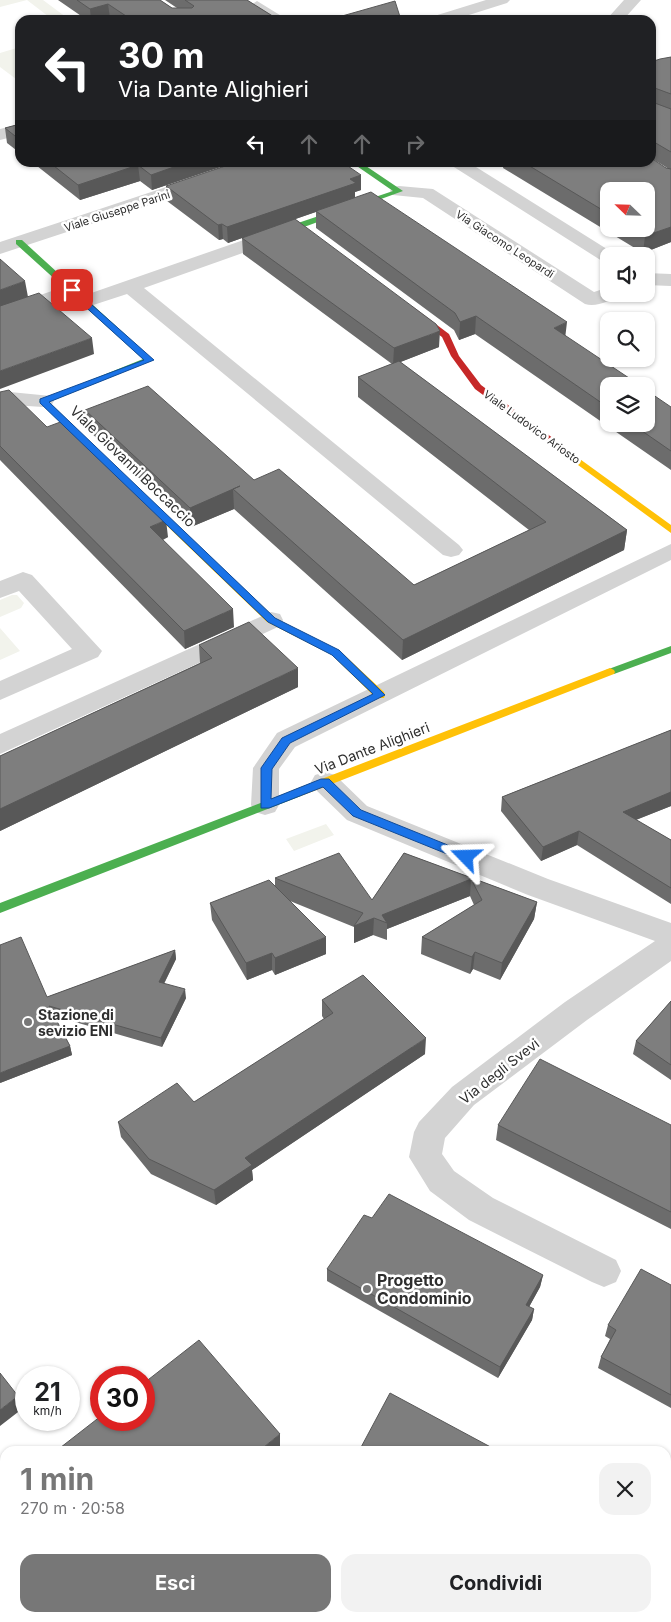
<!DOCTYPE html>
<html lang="it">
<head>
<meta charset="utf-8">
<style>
  body { margin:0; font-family:Inter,sans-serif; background:#f2f2f2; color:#202124; height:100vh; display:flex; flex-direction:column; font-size:19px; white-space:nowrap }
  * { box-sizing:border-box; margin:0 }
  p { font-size:16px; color:#757577 }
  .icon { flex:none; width:28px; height:28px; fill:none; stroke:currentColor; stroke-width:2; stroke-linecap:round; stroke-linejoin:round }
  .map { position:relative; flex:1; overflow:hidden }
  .side { position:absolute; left:0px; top:1446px; width:671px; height:176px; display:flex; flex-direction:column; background:#fff; border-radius:15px 15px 0 0; box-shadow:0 1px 4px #0004 }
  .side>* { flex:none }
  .top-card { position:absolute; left:15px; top:15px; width:641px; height:152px; border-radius:15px; box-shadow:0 1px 4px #0004; background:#202124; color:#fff; overflow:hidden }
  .needle { width:32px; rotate:293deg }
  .buttons { position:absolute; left:600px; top:182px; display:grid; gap:10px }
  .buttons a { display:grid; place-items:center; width:55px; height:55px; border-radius:10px; background:#fff; box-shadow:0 1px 4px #0004; font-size:25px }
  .speed { position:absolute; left:15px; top:1366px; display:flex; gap:10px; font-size:25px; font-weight:700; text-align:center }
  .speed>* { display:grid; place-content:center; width:65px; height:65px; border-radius:50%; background:#fff; box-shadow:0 1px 4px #0004; line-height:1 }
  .speed small { font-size:12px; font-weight:400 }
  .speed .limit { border:8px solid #d22; background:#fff; color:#111 }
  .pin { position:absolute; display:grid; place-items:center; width:42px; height:42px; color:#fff; margin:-21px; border-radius:10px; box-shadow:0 2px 8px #0006 }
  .me { position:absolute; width:55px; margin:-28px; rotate:292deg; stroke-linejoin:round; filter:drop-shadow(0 0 4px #0008) }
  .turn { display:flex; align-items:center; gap:18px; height:105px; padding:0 20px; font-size:22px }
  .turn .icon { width:65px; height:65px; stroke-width:2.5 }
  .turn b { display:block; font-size:35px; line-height:42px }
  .lanes { display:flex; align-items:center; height:48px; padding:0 20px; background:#0003; justify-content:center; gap:25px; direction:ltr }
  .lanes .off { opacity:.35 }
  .round { display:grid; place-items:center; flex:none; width:52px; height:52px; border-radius:15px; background:#f2f2f2 }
  .head { display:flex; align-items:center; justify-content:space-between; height:85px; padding:0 20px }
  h1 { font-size:30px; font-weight:700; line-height:38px; color:#777 }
  .button { display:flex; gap:10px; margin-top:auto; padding:10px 20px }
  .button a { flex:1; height:58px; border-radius:15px; background:#777; color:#fff; font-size:20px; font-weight:700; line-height:58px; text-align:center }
  .button a+a { background:#f2f2f2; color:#202124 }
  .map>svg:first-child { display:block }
  .green { fill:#f2f3ec }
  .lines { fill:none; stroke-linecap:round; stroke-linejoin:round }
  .street { fill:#d3d3d3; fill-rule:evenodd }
  .fast { fill:#4caf50; fill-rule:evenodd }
  .slow { fill:#ffc107; fill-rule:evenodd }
  .jam { fill:#c62828; fill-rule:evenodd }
  .wall { fill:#6c6c6c; fill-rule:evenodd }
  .shaded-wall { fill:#585858 }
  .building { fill:#7e7e7e; stroke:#585858 }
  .route { fill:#1a73e8; stroke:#114b97 }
  .poi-dot { fill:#777; stroke:#fff; stroke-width:2 }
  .labels { text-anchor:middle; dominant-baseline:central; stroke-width:5; stroke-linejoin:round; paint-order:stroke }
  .far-street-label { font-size:11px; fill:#2e2e2e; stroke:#fff }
  .street-label { font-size:14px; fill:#2e2e2e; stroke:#fff }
  .poi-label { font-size:14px; font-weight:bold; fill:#2e2e2e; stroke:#fff; text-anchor:start }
  .near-poi-label { font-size:16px; font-weight:bold; fill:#2e2e2e; stroke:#fff; text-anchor:start }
</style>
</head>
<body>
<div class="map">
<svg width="671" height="1622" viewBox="0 0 671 1622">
  <rect width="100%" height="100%" fill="#fff"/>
  <path class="green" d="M0 0H43L70 20H53L27 0 0 7Z
    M20 47V82L0 67V53Z
    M12 595H17L24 603 21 608 0 617V600Z
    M0 628 20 651 0 660Z
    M326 824 334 835 294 851 286 839Z"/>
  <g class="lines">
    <path class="street" d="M486 0H510L507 3 453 20H429L431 17Z
      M624 0H641L623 20H606Z
      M257 1 288 20H269L249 6Z
      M20 124V135L0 140V129Z
      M242 162H270L267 166 0 254V242Z
      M446 162H468L618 256H609V263L602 261Z
      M399 186 433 189 594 292 609 287V294H618C612 302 595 307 585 304L423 198 393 195 390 191 393 187Z
      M278 228 285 230 287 234 285 238 144 288 459 545 463 550 459 555 451 557 443 555 127 294 84 308 77 306 74 302 77 298Z
      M646 273 671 274V286L646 285Z
      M72 284 79 286 82 290 79 294 0 322V309Z
      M10 392 51 396 54 401 51 406 43 407 12 405 0 408V394Z
      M671 544V560L295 747 279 769V805L275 812 265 815 255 812 251 805 253 768 277 733Z
      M23 572 32 575 102 651 98 657 0 700V681L72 649 19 591 0 598V581Z
      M271 612 280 614 283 620 280 626 0 754V734Z
      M325 772 335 775 367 806 548 879 671 923V961L587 1020 474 1105 445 1138 442 1154 454 1171 493 1198 616 1260 621 1271 616 1282 604 1287 592 1282 469 1220 430 1191 409 1157 414 1132 419 1122 452 1087 565 1002 655 941 528 895 347 820 315 789 311 782 315 775Z"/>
    <path class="fast" d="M351 162H360L403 191 304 227 329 246 322 248 295 228V224L393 191Z
      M16 240H22L153 360 49 402 95 447V451H89L39 401 143 359 16 244Z
      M671 646V653L614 674H606L605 672 606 670Z
      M297 789 301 790 303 793 301 796 0 913V903Z"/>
    <path class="slow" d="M92 446 95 447 275 618 340 651 384 692 385 695 384 698H376L332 655 267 622 89 451V447Z
      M566 449 671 525V533L563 454V450Z
      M610 668 614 670 615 672 614 674 301 796H293L291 793 293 790Z"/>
    <path class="jam" d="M407 307H413L449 334 459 356 481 385 569 450V454H563L475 389 451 356 442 337 407 311Z"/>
  </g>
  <path class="wall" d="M58 0H160L172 8H177L165 0H247L279 20H112L110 18 103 20H87Z
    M671 57V242L643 253 503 168 504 162H651L669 169 651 158V62ZM609 191 646 229H609Z
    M20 124V153L7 143 5 128Z
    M32 162H235L152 190 140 181 80 200Z
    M361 175V190L355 192V198L566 336 609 386V424H646L671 407V470L475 334 459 340 454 330 316 228V212L295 219 439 347 400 362 627 530 624 550 402 660 234 509 191 527 87 429 85 410 254 480 414 585 529 530 358 397V377L392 364 243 254 242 238 228 243 223 239 219 240 167 201 166 186Z
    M0 392 47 427 168 537 163 540 234 627 185 649 0 460Z
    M199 645 298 687 0 831V756L200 663Z
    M671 730V806L636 820 671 840V904L577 845 541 861 501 811 502 797Z
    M404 853 537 902 534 919 500 980 473 969 470 974 421 954 422 937 474 905 470 896 387 929V940L373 935 354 943V927L290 901 326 954 275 975 272 970 247 980 212 920 210 903 275 886V878L372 900Z
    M175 950 176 959 164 984 186 998 162 1047 54 1016 70 1046 72 1055 0 1083 47 997Z
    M322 1000 425 1054 252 1170 253 1180 216 1205 151 1174 121 1137 118 1122 194 1102 324 1019 322 1016Z
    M671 1001V1080L633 1054 636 1041Z
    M498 1125H671V1229L496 1140Z
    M327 1269 543 1275 540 1287 529 1307 534 1309 532 1320 498 1378 327 1281Z
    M671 1285V1408L598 1368 601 1357 610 1339 605 1336 608 1325Z
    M578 1618H666L671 1622H586Z"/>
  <path class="shaded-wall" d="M108 4 110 18 103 20H91L90 9Z
    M188 162H235L152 190 151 175Z
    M138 165 140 181 80 200 78 185Z
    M361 175V190L355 192V198L228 243 227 227Z
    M222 224 223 239 219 240 218 225Z
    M671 227V242L643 253 645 236Z
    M25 281 28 297 0 307V290Z
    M476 316 475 334 459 340 460 322Z
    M567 322 565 339 554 328Z
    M440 331 439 347 393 365 394 348Z
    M92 338 94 354 0 389V371Z
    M233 489 234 509 191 527 190 508Z
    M166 520 168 537 152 544 150 527Z
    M627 530 624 550 402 660 403 640Z
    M233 609 234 627 185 649 184 631Z
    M298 668V687L0 831V809Z
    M671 792V806L620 826 623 812Z
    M579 831 577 845 541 861 543 847Z
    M471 879 470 896 387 929V923L382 915Z
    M537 902 534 919 500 980 502 963Z
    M374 918 373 935 354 943V926Z
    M326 937V954L275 975V958Z
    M175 950 176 959 160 991 159 982Z
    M475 952 473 969 470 974 472 957Z
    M272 953V970L247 980 246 963Z
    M185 989 186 998 162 1047 161 1038Z
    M426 1038 425 1054 252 1170 253 1180 216 1205 214 1190 245 1158Z
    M70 1046 72 1055 0 1083V1073Z
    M543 1275 540 1287 524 1316 526 1305Z
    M534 1309 532 1320 498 1378 500 1367Z
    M18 1396 22 1409 0 1426V1410Z
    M280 1434V1451H259Z
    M56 1618H78L73 1622H50Z"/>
  <path class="building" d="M77 0H160L172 8H192L194 6 185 0H247L279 20H132L108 4 90 9Z
    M395 1 401 20H328Z
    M671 57V94L652 87V102L671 109V152L654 142 651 143V62L660 59Z
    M20 124V140L5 128Z
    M651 158 666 168 671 169V227L645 236 633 229H646V191H609V214L523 162H651Z
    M49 162H188L151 175 138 165 78 185Z
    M237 162H342L361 175 350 179 356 183 227 227 222 224 218 225 166 186Z
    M371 192 567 322 554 328 641 386H609V408L476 316 460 322 455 313 316 211Z
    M295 219 436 324 440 331 394 348 242 238Z
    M0 259 25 281 0 290Z
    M39 293 92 338 0 371V306Z
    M399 361 627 530 403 640 233 489 240 486 190 508 85 410 148 386 254 480 279 469 414 585 546 522 358 377Z
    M9 390 47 427 63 421 166 520 150 527 233 609 184 631 0 446V392Z
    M646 390 671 407V451L632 424H646Z
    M249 622 298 668 0 809V756L212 658 199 645Z
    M671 730V792L623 812 671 840V888L579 831 543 847 502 797Z
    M339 853 372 900 404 853 537 902 502 963 475 952 472 957 422 937 482 900 471 879 382 915 387 923 374 918 354 926 363 913 275 878Z
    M269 880 326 937 275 958 272 953 246 963 210 903Z
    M21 937 47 997 175 950 159 982 185 989 161 1038 49 1006 70 1046 0 1073V945Z
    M363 975 426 1038 245 1158 252 1165 214 1190 149 1159 118 1122 177 1083 194 1102 333 1013 322 1000Z
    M671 1001V1065L636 1041Z
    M540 1059 671 1125V1212L498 1125Z
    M389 1194 543 1275 526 1305 534 1309 500 1367 327 1269 364 1215 372 1218Z
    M641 1269 671 1285V1395L601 1357 616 1330 608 1325Z
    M199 1340 280 1434 259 1451H56L101 1416V1420H144V1383Z
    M0 1373 18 1396 0 1410Z
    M390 1393 498 1451H359Z
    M5 1490V1618H56L50 1622H0V1494Z
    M666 1541 671 1544V1622H612L604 1618H666Z
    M271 1618H404L412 1622H269Z"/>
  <path class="route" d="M69 289H74L154 360 49 402 275 618 339 650 385 695 290 743 272 769 271 799 321 779H329L361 810 470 854V860H462L353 816 323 787 269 808H261V768L282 738 373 694 332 655 268 622 40 403V399L144 360 69 292Z"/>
  <g class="poi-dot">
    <circle cx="28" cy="1022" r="5"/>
    <circle cx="367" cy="1289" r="5"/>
  </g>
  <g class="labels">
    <g class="far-street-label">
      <text transform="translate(117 211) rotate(-18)">Viale Giuseppe Parini</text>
      <text transform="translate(505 244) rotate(33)">Via Giacomo Leopardi</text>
      <text transform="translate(532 427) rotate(36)">Viale Ludovico Ariosto</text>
    </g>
    <g class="street-label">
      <text transform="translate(133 466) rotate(44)">Viale Giovanni Boccaccio</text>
      <text transform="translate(372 748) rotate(-21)">Via Dante Alighieri</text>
      <text transform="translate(499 1071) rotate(-38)">Via degli Svevi</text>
    </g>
    <g class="poi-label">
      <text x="38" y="1014">Stazione di<tspan x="38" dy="16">sevizio ENI</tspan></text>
    </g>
    <g class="near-poi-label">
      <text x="377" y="1280">Progetto<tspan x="377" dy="18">Condominio</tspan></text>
    </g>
  </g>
</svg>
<div class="buttons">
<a><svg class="needle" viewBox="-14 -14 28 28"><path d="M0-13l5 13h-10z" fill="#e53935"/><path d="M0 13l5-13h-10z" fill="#757577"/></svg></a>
<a><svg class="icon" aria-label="sound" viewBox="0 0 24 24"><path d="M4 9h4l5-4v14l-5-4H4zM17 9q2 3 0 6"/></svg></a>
<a><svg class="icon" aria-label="search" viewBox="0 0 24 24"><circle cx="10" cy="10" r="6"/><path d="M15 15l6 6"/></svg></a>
<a><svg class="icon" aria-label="layers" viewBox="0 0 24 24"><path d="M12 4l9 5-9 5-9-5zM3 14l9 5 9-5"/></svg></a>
</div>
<div class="speed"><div>21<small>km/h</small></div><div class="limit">30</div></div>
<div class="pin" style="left:72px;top:290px;background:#d93025"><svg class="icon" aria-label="arrive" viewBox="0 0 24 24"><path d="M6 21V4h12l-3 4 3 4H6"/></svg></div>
<svg class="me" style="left:466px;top:857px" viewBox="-20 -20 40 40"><path d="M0-17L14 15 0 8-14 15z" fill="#1a73e8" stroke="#fff" stroke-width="4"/></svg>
<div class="top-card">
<div class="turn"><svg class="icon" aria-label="left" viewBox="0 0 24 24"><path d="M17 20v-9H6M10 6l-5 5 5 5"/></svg><div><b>30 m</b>Via Dante Alighieri</div></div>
<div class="lanes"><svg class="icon" aria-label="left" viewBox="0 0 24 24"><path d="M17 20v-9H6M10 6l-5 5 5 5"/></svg><svg class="icon off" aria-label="ahead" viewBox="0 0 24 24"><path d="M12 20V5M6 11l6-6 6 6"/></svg><svg class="icon off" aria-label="ahead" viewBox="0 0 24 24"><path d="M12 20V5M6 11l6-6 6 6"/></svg><svg class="icon off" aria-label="right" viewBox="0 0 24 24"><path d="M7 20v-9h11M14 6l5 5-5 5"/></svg></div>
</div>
<section class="side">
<div class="head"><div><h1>1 min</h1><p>270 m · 20:58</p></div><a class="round"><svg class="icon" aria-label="close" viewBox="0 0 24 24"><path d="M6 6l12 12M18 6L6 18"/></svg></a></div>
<div class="button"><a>Esci</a><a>Condividi</a></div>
</section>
</div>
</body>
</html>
